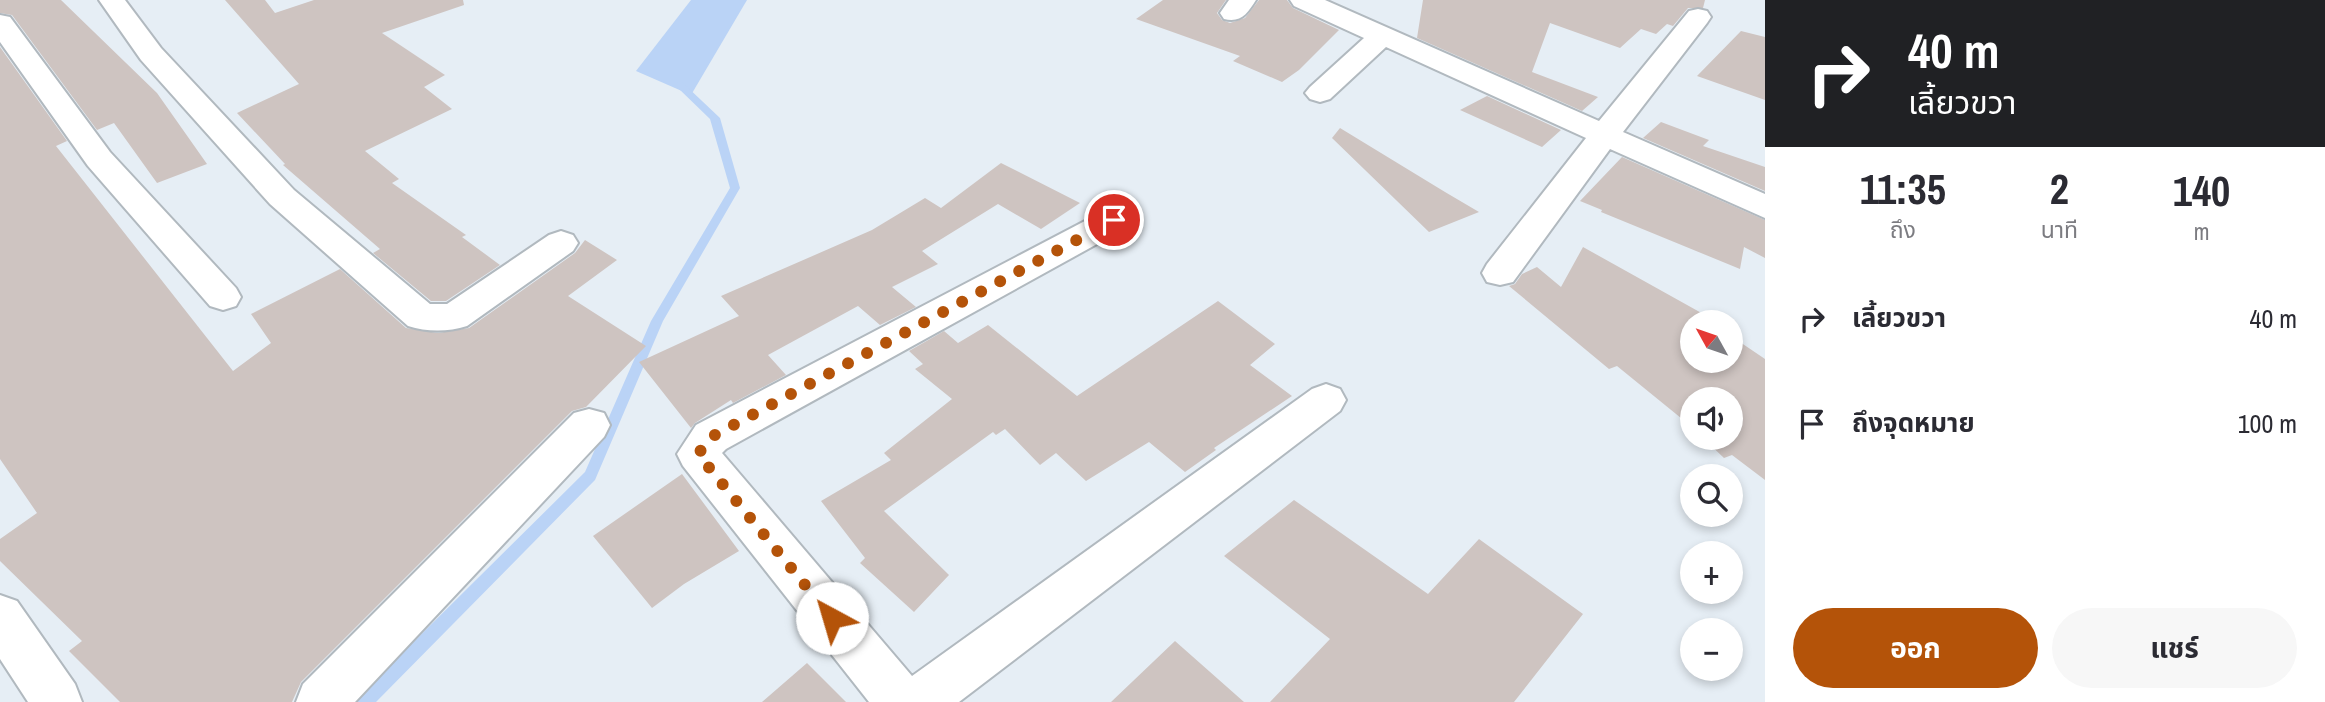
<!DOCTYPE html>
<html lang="th">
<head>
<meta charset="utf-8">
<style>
  body { margin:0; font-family:"Archivo Narrow","Noto Sans Thai",sans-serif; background:#f7f7f7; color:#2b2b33; height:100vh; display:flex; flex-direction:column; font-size:26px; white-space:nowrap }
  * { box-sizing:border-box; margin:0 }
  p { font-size:23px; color:#7c7c81 }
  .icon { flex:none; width:38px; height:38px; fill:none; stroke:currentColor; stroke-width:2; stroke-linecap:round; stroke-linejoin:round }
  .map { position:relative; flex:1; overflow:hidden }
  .details { display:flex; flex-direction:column; background:#fff; width:560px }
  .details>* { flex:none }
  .banner { background:#202124; color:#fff; overflow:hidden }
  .needle { width:46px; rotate:310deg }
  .buttons { position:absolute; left:1680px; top:310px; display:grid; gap:14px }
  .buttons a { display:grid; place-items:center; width:63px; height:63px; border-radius:50%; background:#fff; box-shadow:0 4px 10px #0003; font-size:35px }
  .pin { position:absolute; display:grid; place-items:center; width:60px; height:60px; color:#fff; margin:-30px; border:4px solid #fff; border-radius:50%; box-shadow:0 2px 7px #0007 }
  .me { position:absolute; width:77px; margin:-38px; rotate:321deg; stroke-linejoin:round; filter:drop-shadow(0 0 5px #0008) }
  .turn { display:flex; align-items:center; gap:24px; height:147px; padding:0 28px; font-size:32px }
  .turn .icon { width:91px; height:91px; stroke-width:2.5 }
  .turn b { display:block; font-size:49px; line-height:60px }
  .eta { display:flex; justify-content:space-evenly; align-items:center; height:119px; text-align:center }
  .eta b { font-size:42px; font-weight:700; line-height:49px }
  .primary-button { display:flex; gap:14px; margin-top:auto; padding:14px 28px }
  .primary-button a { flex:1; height:80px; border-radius:42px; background:#b45309; color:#fff; font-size:28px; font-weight:700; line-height:80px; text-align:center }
  .primary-button a+a { background:#f7f7f7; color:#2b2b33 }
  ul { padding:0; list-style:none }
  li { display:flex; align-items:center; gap:21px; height:105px; padding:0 28px }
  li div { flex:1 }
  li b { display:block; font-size:26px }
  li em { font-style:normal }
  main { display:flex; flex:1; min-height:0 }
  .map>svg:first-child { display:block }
  .water { fill:#bad3f6 }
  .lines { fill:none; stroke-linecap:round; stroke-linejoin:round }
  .stream { fill:#bad3f6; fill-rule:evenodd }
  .building { fill:#cec4c1 }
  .minor-casing { stroke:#b1b9bf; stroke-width:4 }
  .minor { fill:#fff; fill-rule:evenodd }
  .route { stroke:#b45309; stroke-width:12; stroke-dasharray:0 21.6 }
</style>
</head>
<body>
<main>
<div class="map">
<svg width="1765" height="702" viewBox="0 0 1765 702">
  <rect width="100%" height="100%" fill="#e6eef5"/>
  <path class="water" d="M691 0H747L691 95 636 71Z"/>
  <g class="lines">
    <path class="stream" d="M680 82 683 83 720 118 740 188 663 321 595 480 376 702H357L359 696 585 472 651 321 730 188 710 119 677 87V83Z"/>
  </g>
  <path class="building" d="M0 0H61L157 93 207 164 157 183 114 123 97 130 12 15 0 13Z
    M225 0H265L275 13 314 0H463L464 5 382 33 445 75 424 87 452 109 365 151 399 179 392 183 466 235 462 237 500 265 446 301H431L373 253 380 249 283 165 285 164 237 113 299 84Z
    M1163 0H1226L1217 13 1222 20 1230 23 1245 18 1259 0H1287L1293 8 1339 30 1299 70 1282 82 1233 61 1240 56 1136 19Z
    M1423 0H1705L1703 8H1688L1673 26 1667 24 1656 34 1641 29 1620 48 1550 23 1532 72 1598 97 1582 111 1417 38Z
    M1741 31 1765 37V100L1697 76Z
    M0 47 67 141 56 146 233 371 271 343 251 314 340 269 406 328 438 333 469 328 575 253 585 240 617 260 568 296 646 346 586 407 572 411 301 682 292 702H120L69 651 82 641 0 561V539L37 513 0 459Z
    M1487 96 1561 130 1542 147 1460 110Z
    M1661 122 1709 140 1703 146 1765 167V191L1643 138Z
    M1340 128 1445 192 1479 212 1429 232 1332 138Z
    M1622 157 1765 220V258L1744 247 1740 269 1601 212 1602 210 1580 201Z
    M1001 163 1080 203 1041 229 998 204 922 251 938 264 892 287 916 307 880 325 858 306 768 355 786 375 733 403 731 400 695 423 691 428 639 362 739 316 721 296 872 230 925 198 941 208Z
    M1583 247 1714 320 1692 322V360H1731V336L1765 359V480L1732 455 1724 458 1703 438H1731V399H1692V427L1617 366 1609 369 1509 286 1515 284 1522 274 1537 267 1561 287Z
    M1218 301 1275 344 1250 365 1292 396 1214 448 1216 450 1185 472 1149 442 1086 481 1056 453 1040 465 1005 429 996 435 993 432 884 511 949 575 914 612 860 563 865 558 821 501 891 460 884 453 952 399 915 369 923 364 909 351 944 331 958 343 988 325 1077 396Z
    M682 474 739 551 684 584 652 608 593 536Z
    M1294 500 1428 594 1479 539 1583 614 1514 702H1270L1330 639 1224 556Z
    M1175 641 1244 702H1111Z
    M807 663 846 702H762Z"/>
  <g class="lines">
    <g class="minor-casing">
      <path id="minor" d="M99 0H125L161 48 294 190 430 304H447L549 235 561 231 573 235 578 243 573 251 467 326C448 332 427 332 408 326L270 204 141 60Z
        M1229 0H1256C1247 14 1241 23 1224 19L1220 13Z
        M1290 0H1325L1599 121 1689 11 1698 9 1707 11 1711 17 1707 23 1623 132 1765 194V218L1610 149 1513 282 1500 285 1487 282 1482 273 1487 264 1586 138 1386 47 1330 99 1320 102 1310 99 1305 93 1310 87 1364 38 1294 6Z
        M0 15 10 17 110 152 236 288 241 297 236 306 223 310 210 306 88 166 0 42Z
        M1114 209 1126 212 1131 220 1126 228 726 449 722 453 912 676 1312 389 1326 384 1340 389 1346 400 1340 411 959 702H869L683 466 677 454 696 425 1102 212Z
        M589 409 604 413 610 425 604 437 355 702H296L303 684 574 413Z
        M0 595 17 601 75 684 82 702H28L0 659Z"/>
    </g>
    <use href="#minor" class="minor"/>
  </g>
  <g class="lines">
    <path class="route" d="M832 618 698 454 711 437 1114 220"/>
  </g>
</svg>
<div class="buttons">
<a><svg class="needle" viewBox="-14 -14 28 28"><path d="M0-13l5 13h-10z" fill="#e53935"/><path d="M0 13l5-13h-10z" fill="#7c7c81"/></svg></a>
<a><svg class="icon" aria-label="sound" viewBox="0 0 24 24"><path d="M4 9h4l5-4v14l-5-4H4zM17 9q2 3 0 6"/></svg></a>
<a><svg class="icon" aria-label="search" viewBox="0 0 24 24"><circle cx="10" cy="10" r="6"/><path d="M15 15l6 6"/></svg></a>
<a>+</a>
<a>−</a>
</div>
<div class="pin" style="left:1114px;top:220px;background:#d93025"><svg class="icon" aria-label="arrive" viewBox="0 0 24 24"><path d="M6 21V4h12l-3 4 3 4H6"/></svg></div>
<svg class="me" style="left:832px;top:618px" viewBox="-20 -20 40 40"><circle r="19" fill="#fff"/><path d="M0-13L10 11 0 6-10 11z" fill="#b45309"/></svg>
</div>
<section class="details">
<div class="banner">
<div class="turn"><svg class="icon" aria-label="right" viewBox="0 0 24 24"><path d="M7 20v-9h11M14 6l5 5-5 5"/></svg><div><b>40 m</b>เลี้ยวขวา</div></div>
</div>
<div class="eta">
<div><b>11:35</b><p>ถึง</p></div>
<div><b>2</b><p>นาที</p></div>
<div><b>140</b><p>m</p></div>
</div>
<ul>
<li><svg class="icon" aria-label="right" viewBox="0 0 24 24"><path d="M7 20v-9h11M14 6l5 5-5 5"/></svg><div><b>เลี้ยวขวา</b></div><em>40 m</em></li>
<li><svg class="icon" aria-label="arrive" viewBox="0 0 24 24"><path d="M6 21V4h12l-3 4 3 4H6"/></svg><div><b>ถึงจุดหมาย</b></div><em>100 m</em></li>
</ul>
<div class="primary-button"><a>ออก</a><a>แชร์</a></div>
</section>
</main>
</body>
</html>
